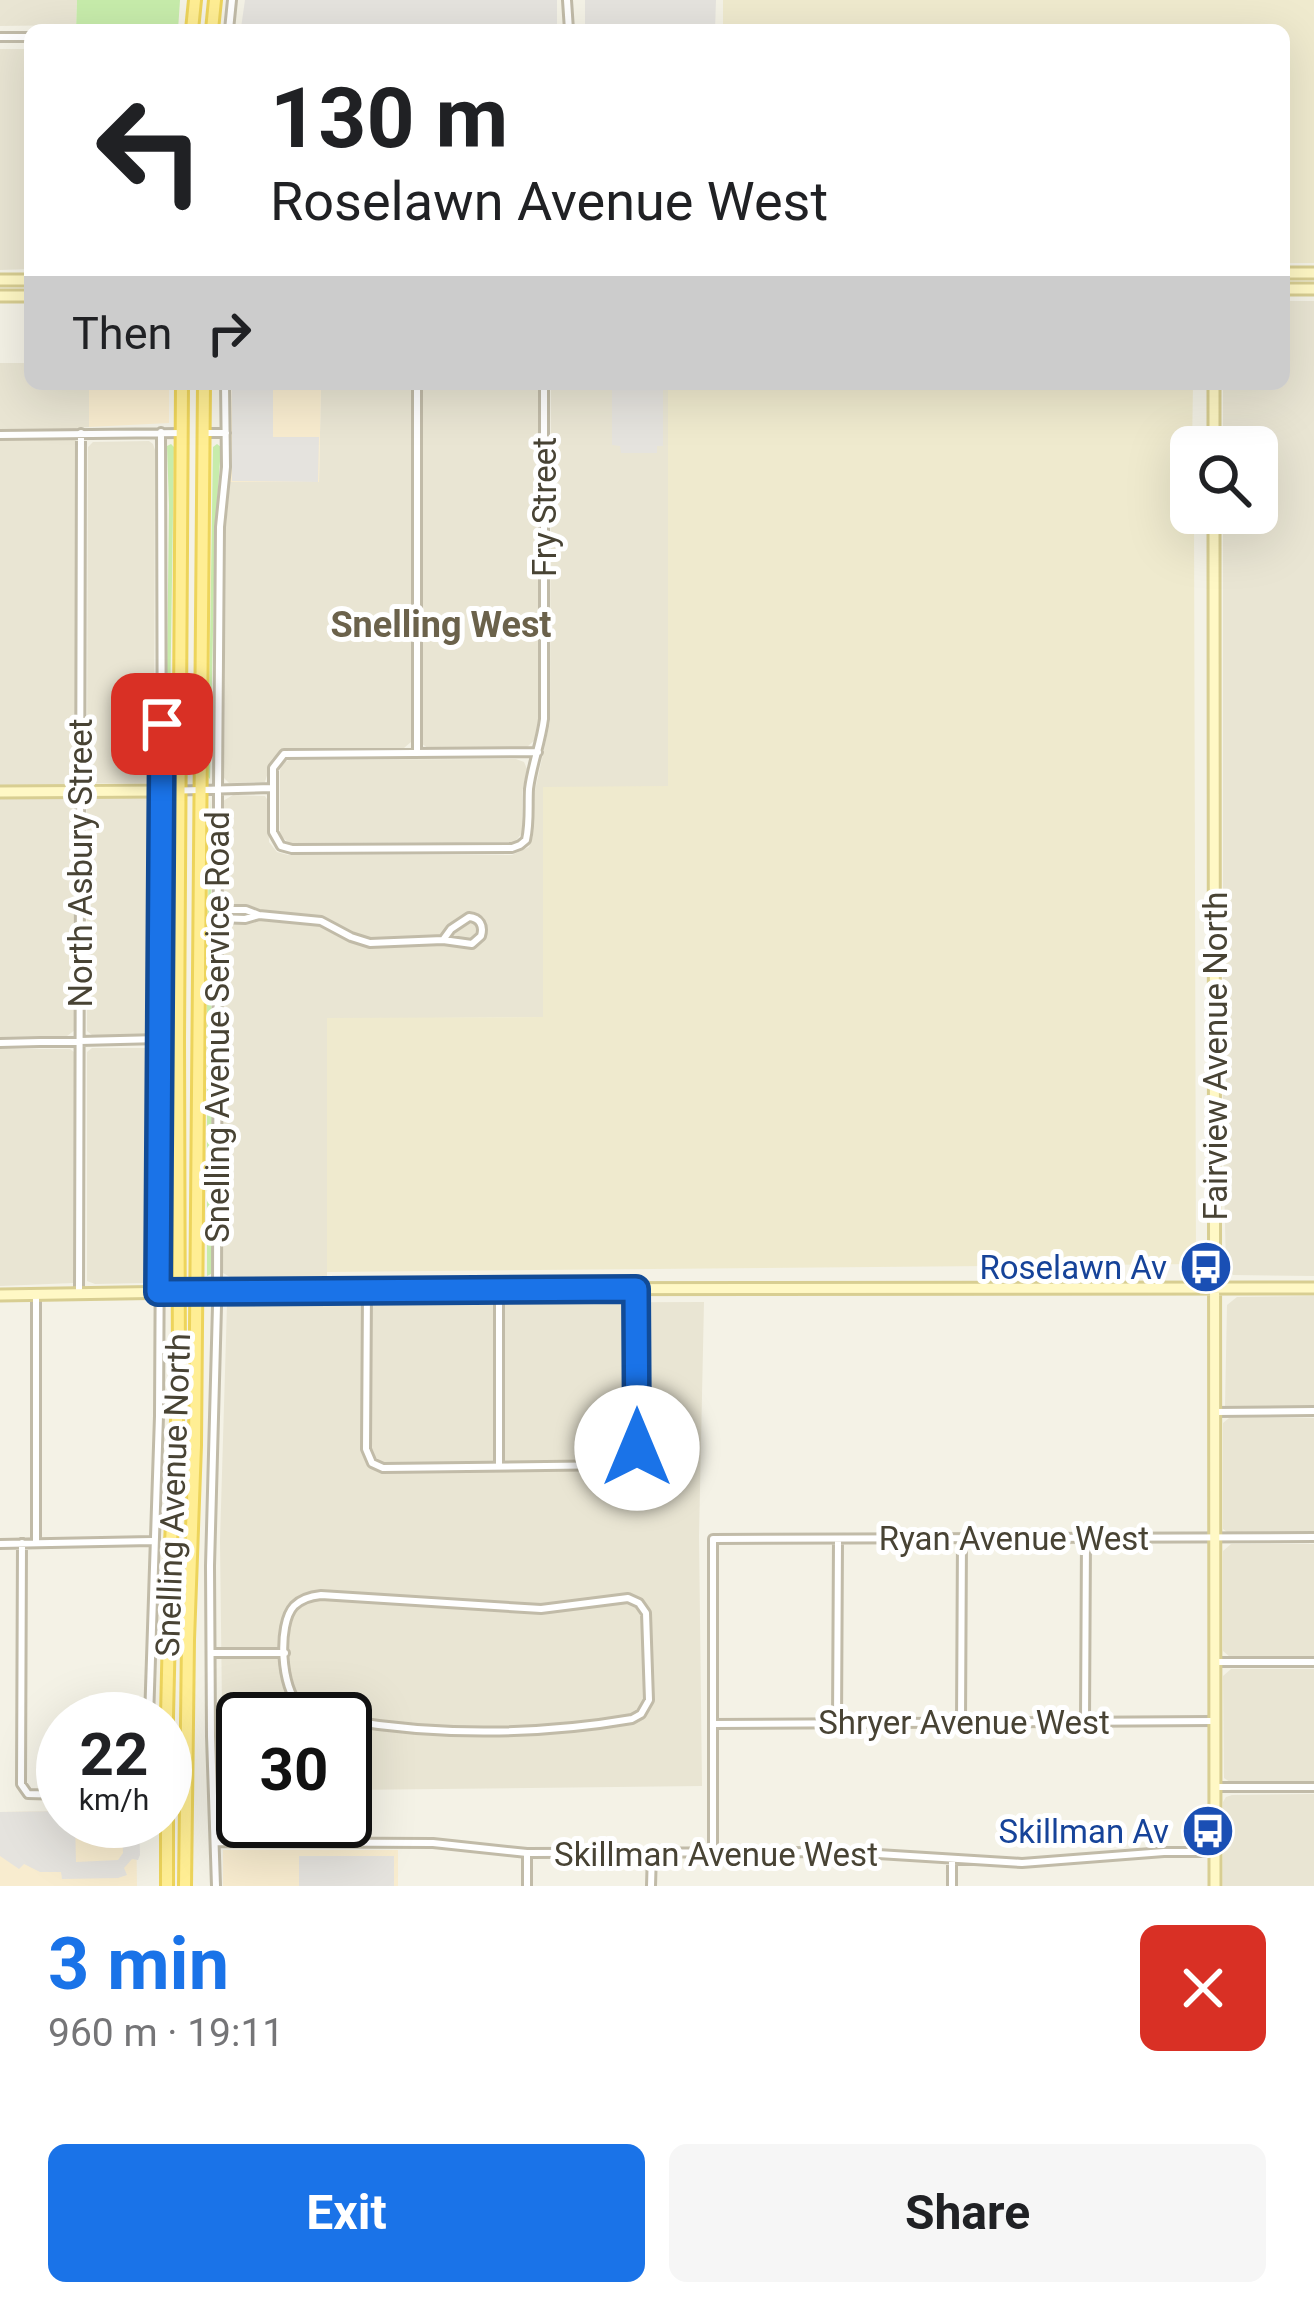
<!DOCTYPE html>
<html lang="en">
<head>
<meta charset="utf-8">
<style>
  body { margin:0; font-family:Roboto,sans-serif; background:#f6f6f6; color:#202124; height:100vh; display:flex; flex-direction:column; font-size:45px; white-space:nowrap }
  * { box-sizing:border-box; margin:0 }
  p { font-size:39px; color:#757577 }
  .icon { flex:none; width:66px; height:66px; fill:none; stroke:currentColor; stroke-width:2; stroke-linecap:round; stroke-linejoin:round }
  .map { position:relative; height:1886px; overflow:hidden }
  .drawer { display:flex; flex-direction:column; background:#fff; flex:1 }
  .drawer>* { flex:none }
  .guide { position:absolute; left:24px; top:24px; width:1266px; height:366px; border-radius:18px; box-shadow:0 12px 48px #0002; background:#fff; color:#202124; overflow:hidden }
  .tools { position:absolute; left:1170px; top:426px; display:grid; gap:24px }
  .tools a { display:grid; place-items:center; width:108px; height:108px; border-radius:18px; background:#fff; box-shadow:0 12px 48px #0002; font-size:60px }
  .speed { position:absolute; left:36px; top:1692px; display:flex; gap:24px; font-size:60px; font-weight:700; text-align:center }
  .speed>* { display:grid; place-content:center; width:156px; height:156px; border-radius:50%; background:#fff; box-shadow:0 12px 48px #0002; line-height:1 }
  .speed small { font-size:30px; font-weight:400 }
  .speed .limit { border:6px solid #111; border-radius:18px; background:#fff; color:#111 }
  .pin { position:absolute; display:grid; place-items:center; width:102px; height:102px; color:#fff; margin:-51px; border-radius:24px; box-shadow:0 6px 18px #0006 }
  .me { position:absolute; width:132px; margin:-66px; rotate:0deg; stroke-linejoin:round; filter:drop-shadow(0 0 9px #0008) }
  .turn { display:flex; align-items:center; gap:42px; height:252px; padding:0 48px; font-size:54px }
  .turn .icon { width:156px; height:156px; stroke-width:2.5 }
  .turn b { display:block; font-size:84px; line-height:102px }
  .then { display:flex; align-items:center; height:114px; padding:0 48px; background:#0003; gap:24px; font-size:45px }
  .round { display:grid; place-items:center; flex:none; width:126px; height:126px; border-radius:18px; background:#f6f6f6 }
  .summary { display:flex; align-items:center; justify-content:space-between; height:204px; padding:0 48px }
  h1 { font-size:72px; font-weight:700; line-height:90px; color:#1a73e8 }
  .cta { display:flex; gap:24px; margin-top:auto; padding:24px 48px }
  .cta a { flex:1; height:138px; border-radius:18px; background:#1a73e8; color:#fff; font-size:48px; font-weight:700; line-height:138px; text-align:center }
  .cta a+a { background:#f6f6f6; color:#202124 }
  .map>svg:first-child { display:block }
  .residential { fill:#e9e5d3 }
  .commercial { fill:#f8eccf }
  .education { fill:#efeace }
  .green { fill:#c7ecab }
  .parking { fill:#e5e3de }
  .lines { fill:none; stroke-linecap:round; stroke-linejoin:round }
  .street-casing { stroke:#c1bba8; stroke-width:12 }
  .secondary-casing { stroke:#d8ce92; stroke-width:15 }
  .primary-casing { stroke:#edd45b; stroke-width:16 }
  .street { stroke:#fff; stroke-width:6 }
  .secondary { stroke:#fff8c5; stroke-width:9 }
  .primary { stroke:#ffee94; stroke-width:10 }
  .route-casing { stroke:#114b97; stroke-width:30 }
  .route { stroke:#1a73e8; stroke-width:21 }
  .labels { text-anchor:middle; dominant-baseline:central; stroke-width:10; stroke-linejoin:round; paint-order:stroke }
  .street-label { font-size:33px; fill:#484334; stroke:#fff }
  .transit-label { font-size:33px; fill:#164399; stroke:#fff; text-anchor:end }
  .neighbourhood-label { font-size:36px; font-weight:bold; fill:#6b624b; stroke:#fff }
</style>
</head>
<body>
<div class="map">
<svg width="1314" height="1886" viewBox="0 0 1314 1886">
  <rect width="100%" height="100%" fill="#f4f2e6"/>
  <path class="residential" d="M0 0H77L76 25 0 26Z
    M0 49H30V269L0 270Z
    M1284 301H1314V1276L1233 1275 1226 1267 1223 1139V513H1257V447H1223V384H1284Z
    M0 363H30V384H89V427L76 428 75 1030 67 1036 0 1037Z
    M321 384H413L411 742 404 748 283 750 272 759 265 782 229 783 224 778 226 526 230 482H319Z
    M422 384H539L538 720 535 740 527 747 428 748 422 744Z
    M551 384H668V787H543V1017L327 1019V1280L230 1277 223 1273V801L233 795 265 796 268 801 269 842 277 852 288 855H512L529 847 533 836 534 795 550 722Z
    M149 441 153 444 155 450 154 778 148 783H92L87 777 88 447 93 442Z
    M516 759 524 762 527 769 522 793V833L515 842 289 843 280 835V770L283 763 289 760Z
    M92 797H150L154 799 155 1028 148 1035H92L87 1031V800Z
    M92 1048H148L155 1053 152 1278 145 1283 95 1284 87 1281V1052Z
    M0 1049H70L74 1052 73 1283 0 1286Z
    M1314 1296V1407L1225 1406 1227 1305 1237 1297Z
    M704 1302 699 1536 702 1786 345 1790V1719H243V1791L223 1792 220 1541 227 1304Z
    M1229 1418H1314V1532H1227L1223 1529V1423Z
    M1231 1544H1314V1657H1230L1223 1651V1551Z
    M1231 1669H1314V1782H1230L1224 1778 1223 1676Z
    M1314 1794V1886H1223V1802L1226 1797 1232 1795Z"/>
  <path class="commercial" d="M89 384H169V423L89 427Z
    M232 384H321L319 482H230Z
    M63 1811V1821H136L137 1886H0V1812Z
    M223 1850H398V1886H223Z"/>
  <path class="education" d="M723 0H1314V263H1284V30H723Z
    M668 384H1193L1191 513H1194L1196 1264 327 1272V1018L543 1017V787L668 786Z"/>
  <path class="green" d="M77 0H180L178 30H76Z
    M171 444 174 447 169 779 166 777V751L169 505 167 446Z
    M217 444 221 447 215 532 210 779 208 777 213 447Z
    M211 799 212 1252 211 1274 207 1276V935Z
    M170 800 172 803 168 1276 164 1277 166 829 167 802Z"/>
  <path class="parking" d="M245 0H557V30H477L476 26 241 28Z
    M585 0H716L715 30H585Z
    M232 384H273V437H319L318 482 232 481Z
    M612 384H663V446H657V453H621L620 446 612 445Z
    M63 1811V1821H75L76 1862 118 1860 123 1853 122 1821H139L140 1855 138 1860 132 1859 124 1868 127 1875 118 1878 62 1879 61 1872H40L24 1864 19 1869 0 1856V1812Z
    M299 1856H394V1886H299Z"/>
  <g class="lines">
    <g class="street-casing">
      <path id="street" d="M567 0 569 30
        M229 30 232 0
        M0 37H30
        M203 433H226
        M0 435 182 433
        M417 752V384
        M538 752 284 754 273 768V832L281 846 292 849 512 848 520 845 526 840C530 823 528 806 529 789 532 765 541 743 544 719V384
        M162 791 272 788
        M217 910H246L259 915 321 921 351 937 370 943 443 940 472 944 481 936C484 926 480 918 469 917L451 929 443 940
        M217 918 245 919 259 915
        M0 1043 160 1039
        M367 1289 366 1449 372 1463 383 1468 622 1465 630 1462 637 1448 636 1289
        M79 1293 81 433
        M1216 1412 1314 1411
        M499 1465V1289
        M22 1543 21 1784 28 1794 63 1795
        M36 1543V1294
        M0 1544 152 1541
        M211 1653H285
        M1215 1662H1314
        M149 1719 159 1416 162 859 161 432
        M336 1719C323 1717 310 1715 300 1706 281 1690 277 1624 294 1606 302 1598 311 1596 321 1595L541 1609 628 1598 639 1603 646 1613 649 1700 641 1714 632 1719C539 1735 438 1736 345 1720
        M1085 1720 1086 1538
        M961 1721 962 1538
        M837 1723 838 1539
        M713 1724 1213 1721
        M1215 1787H1314
        M217 1842 433 1843 527 1853 846 1852 1022 1863 1164 1852H1213
        M713 1853V1539L1314 1537
        M216 1886 211 1736 210 1566 217 1306 218 788 220 527 226 467 225 384
        M527 1886V1853
        M651 1886 652 1852
        M952 1886V1859"/>
    </g>
    <g class="secondary-casing">
      <path id="secondary" d="M1284 273H1314
        M0 280H30
        M1284 289H1314
        M0 296H30
        M1214 447V384
        M1214 513 1215 1886
        M0 792 160 791
        M0 1295 367 1289 1314 1288"/>
    </g>
    <g class="primary-casing">
      <path id="primary" d="M192 30 195 0
        M212 30 215 0
        M167 1886V1716L171 1543 179 1380 178 1040 182 384
        M185 1886 188 1640 195 1445 204 384"/>
    </g>
    <use href="#street" class="street"/>
    <use href="#secondary" class="secondary"/>
    <use href="#primary" class="primary"/>
  </g>
  <g class="lines">
    <g class="route-casing">
      <path id="route" d="M162 724 158 1292 636 1289 637 1448"/>
    </g>
    <use href="#route" class="route"/>
  </g>
  <defs>
    <g id="bus-disc" transform="scale(2.7)"><circle r="9.5" fill="#1a4fb4" stroke="#fff"/><path d="M-5-6H5V4H4V6H2V4H-2V6H-4V4H-5ZM-3.5-4V0h7V-4ZM-3.5 1.2v1.5H-2V1.2ZM2 1.2v1.5H3.5V1.2Z" fill="#fff"/></g>
  </defs>
  <g fill-rule="evenodd">
    <use href="#bus-disc" x="1206" y="1267"/>
    <use href="#bus-disc" x="1208" y="1831"/>
  </g>
  <g class="labels">
    <g class="street-label">
      <text transform="translate(544 507) rotate(-90)">Fry Street</text>
      <text transform="translate(80 863) rotate(-90)">North Asbury Street</text>
      <text transform="translate(217 1027) rotate(-90)">Snelling Avenue Service Road</text>
      <text transform="translate(1215 1056) rotate(-90)">Fairview Avenue North</text>
      <text transform="translate(173 1495) rotate(-88)">Snelling Avenue North</text>
      <text x="1014" y="1538">Ryan Avenue West</text>
      <text x="964" y="1722">Shryer Avenue West</text>
      <text x="716" y="1854">Skillman Avenue West</text>
    </g>
    <g class="transit-label">
      <text x="1167" y="1267">Roselawn Av</text>
      <text x="1169" y="1831">Skillman Av</text>
    </g>
    <g class="neighbourhood-label">
      <text x="441" y="625">Snelling West</text>
    </g>
  </g>
</svg>
<div class="tools">
<a><svg class="icon" aria-label="search" viewBox="0 0 24 24"><circle cx="10" cy="10" r="6"/><path d="M15 15l6 6"/></svg></a>
</div>
<div class="speed"><div>22<small>km/h</small></div><div class="limit">30</div></div>
<div class="pin" style="left:162px;top:724px;background:#d93025"><svg class="icon" aria-label="arrive" viewBox="0 0 24 24"><path d="M6 21V4h12l-3 4 3 4H6"/></svg></div>
<svg class="me" style="left:637px;top:1448px" viewBox="-20 -20 40 40"><circle r="19" fill="#fff"/><path d="M0-13L10 11 0 6-10 11z" fill="#1a73e8"/></svg>
<div class="guide">
<div class="turn"><svg class="icon" aria-label="left" viewBox="0 0 24 24"><path d="M17 20v-9H6M10 6l-5 5 5 5"/></svg><div><b>130 m</b>Roselawn Avenue West</div></div>
<div class="then">Then<svg class="icon" aria-label="right" viewBox="0 0 24 24"><path d="M7 20v-9h11M14 6l5 5-5 5"/></svg></div>
</div>
</div>
<section class="drawer">
<div class="summary"><div><h1>3 min</h1><p>960 m · 19:11</p></div><a class="round" style="background:#d93025;color:#fff"><svg class="icon" aria-label="close" viewBox="0 0 24 24"><path d="M6 6l12 12M18 6L6 18"/></svg></a></div>
<div class="cta"><a>Exit</a><a>Share</a></div>
</section>
</body>
</html>
